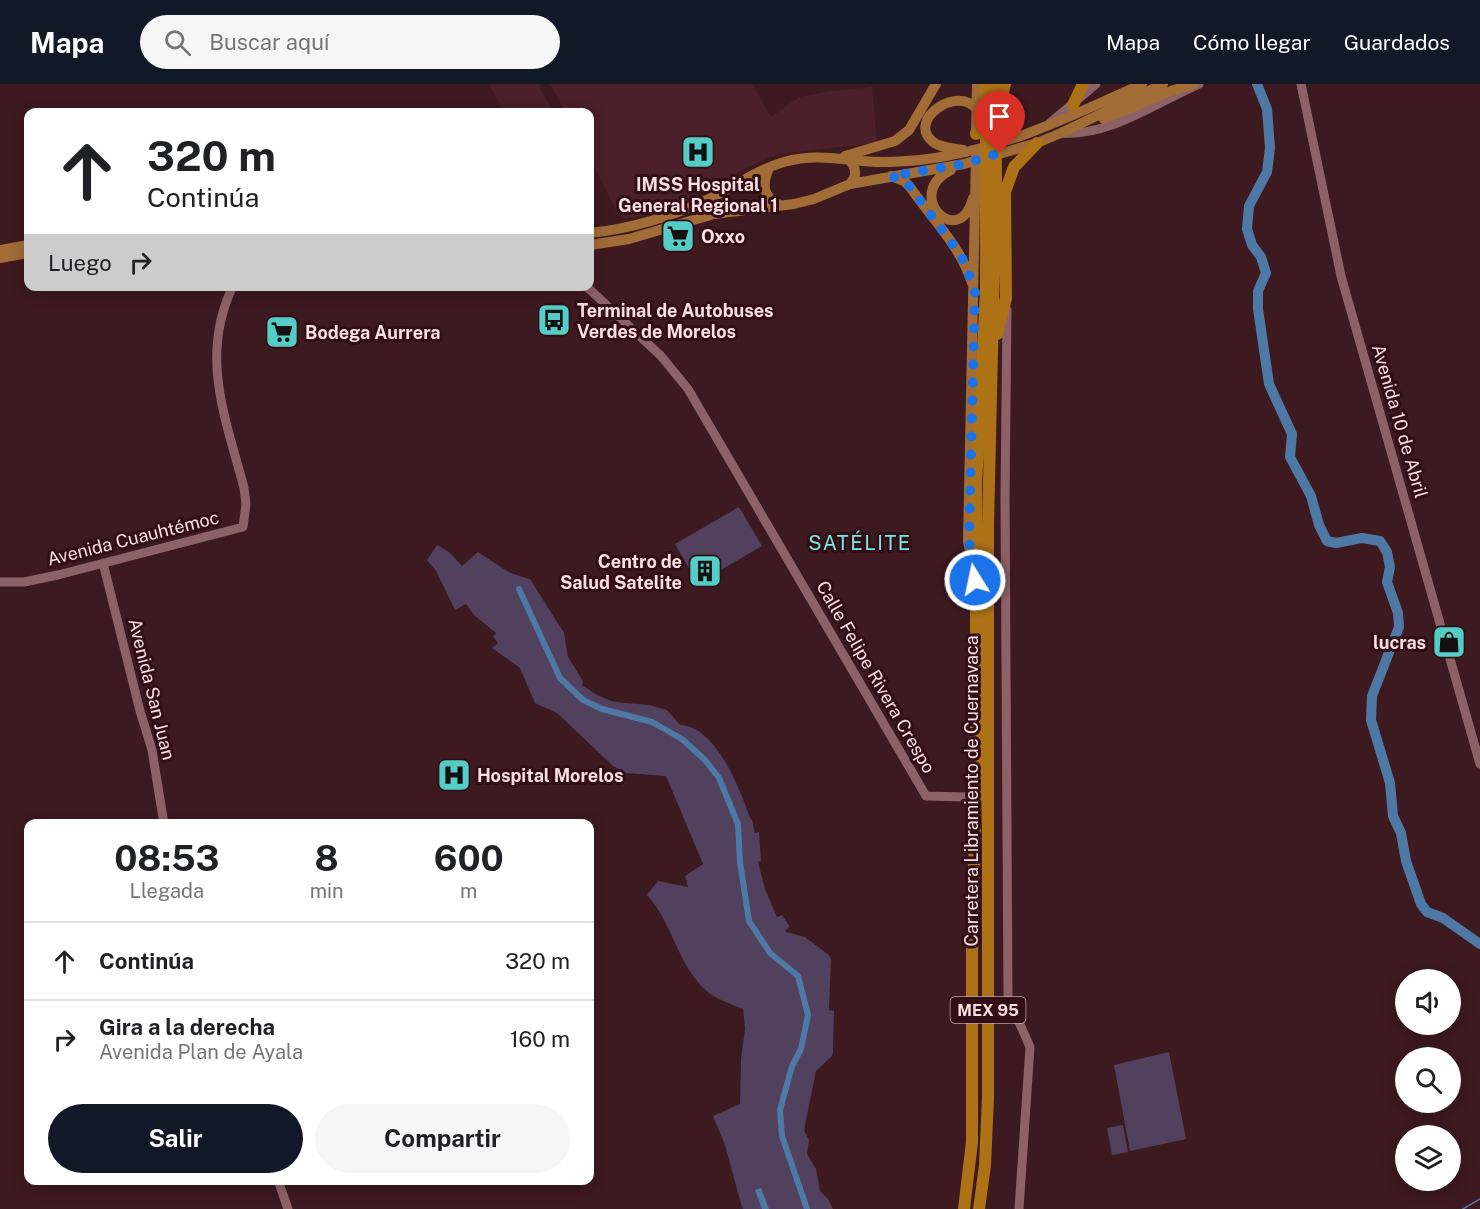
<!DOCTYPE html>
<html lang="es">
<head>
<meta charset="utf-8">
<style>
  body { margin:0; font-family:"Public Sans",sans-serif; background:#f6f6f6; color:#202124; height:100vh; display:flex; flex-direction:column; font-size:22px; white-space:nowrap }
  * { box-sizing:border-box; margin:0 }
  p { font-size:20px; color:#757577 }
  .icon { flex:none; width:33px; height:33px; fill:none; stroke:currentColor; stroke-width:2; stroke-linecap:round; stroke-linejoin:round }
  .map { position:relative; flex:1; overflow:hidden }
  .sheet { position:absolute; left:24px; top:735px; width:570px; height:366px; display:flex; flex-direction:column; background:#fff; border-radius:12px; box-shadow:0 3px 15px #0003 }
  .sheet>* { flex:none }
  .top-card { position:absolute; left:24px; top:24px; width:570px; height:183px; border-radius:12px; box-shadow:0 3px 15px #0003; background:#fff; color:#202124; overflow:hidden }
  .controls { position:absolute; left:1395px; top:885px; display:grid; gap:12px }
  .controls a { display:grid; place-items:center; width:66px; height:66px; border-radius:50%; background:#fff; box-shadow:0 3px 15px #0003; font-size:30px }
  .pin { position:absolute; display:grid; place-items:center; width:51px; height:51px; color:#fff; margin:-62px -26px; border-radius:50% 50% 50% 0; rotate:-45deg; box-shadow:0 0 6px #0007 }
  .pin .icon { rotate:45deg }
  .me { position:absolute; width:66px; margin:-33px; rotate:350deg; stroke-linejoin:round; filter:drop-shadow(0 0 4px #0008) }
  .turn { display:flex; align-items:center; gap:21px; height:126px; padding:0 24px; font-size:27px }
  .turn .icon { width:78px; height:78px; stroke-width:2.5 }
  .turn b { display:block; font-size:42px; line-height:51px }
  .then { display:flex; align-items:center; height:57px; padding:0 24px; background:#0003; gap:12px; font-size:22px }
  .eta { display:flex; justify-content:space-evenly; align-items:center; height:102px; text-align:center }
  .eta b { font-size:36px; font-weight:700; line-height:42px }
  .button { display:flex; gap:12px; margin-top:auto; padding:12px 24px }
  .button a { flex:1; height:69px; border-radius:36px; background:#111827; color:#fff; font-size:24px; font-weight:700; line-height:69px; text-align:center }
  .button a+a { background:#f6f6f6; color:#202124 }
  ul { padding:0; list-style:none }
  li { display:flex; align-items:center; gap:18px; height:78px; padding:0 24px; border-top:2px solid #e0e0e0 }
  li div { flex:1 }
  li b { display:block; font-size:22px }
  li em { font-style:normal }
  header { display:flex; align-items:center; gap:36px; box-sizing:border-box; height:84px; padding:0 30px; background:#111827; color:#fff }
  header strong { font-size:28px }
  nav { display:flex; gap:33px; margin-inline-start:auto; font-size:21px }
  .search { width:420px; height:54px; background:#f6f6f6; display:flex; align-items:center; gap:15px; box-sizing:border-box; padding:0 21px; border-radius:33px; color:#757577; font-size:22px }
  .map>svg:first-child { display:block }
  .built { fill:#4b2028 }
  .green { fill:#51405e }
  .water { fill:#4f79a5 }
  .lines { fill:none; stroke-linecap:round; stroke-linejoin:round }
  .stream { stroke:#4f79a5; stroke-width:1.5 }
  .canal { stroke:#4f79a5; stroke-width:6 }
  .river { stroke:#4f79a5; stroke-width:10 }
  .secondary { stroke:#8d6267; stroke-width:9 }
  .primary { stroke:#a16c36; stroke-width:10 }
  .highway { stroke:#ae7216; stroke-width:12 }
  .route { stroke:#1a73e8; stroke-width:10; stroke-dasharray:0 18 }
  .labels { text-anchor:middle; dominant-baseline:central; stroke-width:6; stroke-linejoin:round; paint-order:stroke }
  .shield { fill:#320f16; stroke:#bda1a5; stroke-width:1.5 }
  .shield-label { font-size:16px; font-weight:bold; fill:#f9dfe2 }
  .poi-label { font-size:18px; font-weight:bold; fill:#f9dfe2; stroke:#320f16; text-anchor:start }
  .street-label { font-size:18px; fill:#f9dfe2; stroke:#320f16 }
  .neighbourhood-label { font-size:20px; letter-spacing:1.5px; fill:#7ce7e1; stroke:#320f16 }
</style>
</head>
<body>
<header>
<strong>Mapa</strong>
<div class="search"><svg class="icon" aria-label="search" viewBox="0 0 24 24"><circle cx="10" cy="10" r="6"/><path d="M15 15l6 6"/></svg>Buscar aquí</div>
<nav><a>Mapa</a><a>Cómo llegar</a><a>Guardados</a></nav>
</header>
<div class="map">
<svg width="1480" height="1125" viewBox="0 0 1480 1125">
  <rect width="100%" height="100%" fill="#3d1920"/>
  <path class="built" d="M489 0H541L539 2 553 28H504Z
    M550 0H752L771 33 799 13 831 7 872 3 877 59 779 70 742 86 716 102 678 120 634 134H623L617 128 590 75V28H565Z"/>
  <path class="green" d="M739 423 762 462 719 487 712 476 691 488 675 460Z
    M437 461 449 468 462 482 478 468 510 489 530 495 564 549 568 573 583 597 582 601 597 611 614 618 649 621 667 626 680 641C716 642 740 705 750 734L752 736 755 749 759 748 761 777 758 778 765 805 777 833 782 831 790 843 785 846 786 848 805 853 829 871 831 875 829 926 834 927 833 968 832 972 816 987 804 1046 809 1056 807 1070 816 1085 820 1107 828 1115 833 1125H743L741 1120 725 1061 713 1032 740 1020 741 975 745 945 743 925C732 920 718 916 709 909 678 884 673 839 647 811L658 797 688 803 685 792 703 780 666 692 626 689 613 682 557 629 535 619 520 584 492 564 498 559 493 552 496 549 474 531 466 520 455 526 436 487 427 476Z
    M1169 968 1186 1055 1130 1067 1114 981Z
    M1123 1041 1128 1068 1112 1071 1107 1044Z"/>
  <path class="water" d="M761 1104 769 1125H762L755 1106Z"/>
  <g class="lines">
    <path class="stream" d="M1463 1125 1480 1115"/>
    <path class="canal" d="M519 505 560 594 583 616 602 625 652 638 682 655 705 676 719 694 738 740 740 778 749 837 770 869 798 892 808 931 801 965 792 982 780 1026 782 1052 807 1125"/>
    <path class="river" d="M1257 0 1267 25 1270 64 1267 88 1249 122 1247 145 1252 161 1261 173 1266 189 1258 207V225L1269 300 1292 350 1290 373 1311 412 1319 441 1327 457 1336 459 1362 454 1380 457 1387 468 1390 483 1387 498 1398 529 1399 543 1372 612 1371 636 1390 699 1393 732 1401 749 1406 777 1421 820 1427 828 1443 834 1480 860"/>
    <path class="secondary" d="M1301 0 1341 192 1480 680
      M1050 39 1096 0
      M1061 49C1111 52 1155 19 1199 0
      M586 202 661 272 688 305 926 712 966 713
      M1007 226 1005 414 1008 913 1030 963 1019 1125
      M103 479 140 627 152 666 164 740
      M0 498H24L58 491 243 443 246 420 244 404C226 335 199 272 233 202
      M278 1096 288 1125"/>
    <path class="primary" d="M1104 35 1171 7 1193 0
      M976 49 977 0
      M963 66C954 64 939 64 932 57 907 35 959 0 977 26
      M845 72 895 57 909 46 936 0
      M848 75C856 83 858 91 850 100
      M769 84C762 100 762 113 780 121
      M951 86C902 110 959 168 973 114
      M891 92 904 97 910 103C932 135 960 161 972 199
      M590 149C630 145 674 132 711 114 735 102 759 85 784 78 820 68 848 78 883 78 895 78 908 77 920 76 1000 67 1070 33 1142 0
      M590 161 629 155 714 130 794 120 814 115 850 100 964 80 1037 59 1061 49 1163 0
      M0 166 28 161
      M0 174 28 169
      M972 478 968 457 976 71"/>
    <path class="highway" d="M1073 21 1083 0
      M1000 22 1005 0
      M976 49V50
      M997 250 1006 214 1005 108 1014 83 1037 59
      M964 1125 972 1058V866L976 707V401L986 206V0
      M979 1125 985 1081 988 1014V442L996 92 995 0"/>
  </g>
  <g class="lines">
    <path class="route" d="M975 496 969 457 975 208 966 182 960 170 910 103 904 97 891 92 964 80 1000 69"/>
  </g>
  <defs>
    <g id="hospital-square" transform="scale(1.725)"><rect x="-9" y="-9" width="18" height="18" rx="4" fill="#54cdc7" stroke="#320f16"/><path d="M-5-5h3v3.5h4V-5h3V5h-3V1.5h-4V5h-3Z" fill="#111"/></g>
    <g id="supermarket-square" transform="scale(1.725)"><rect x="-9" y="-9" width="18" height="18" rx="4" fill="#54cdc7" stroke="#320f16"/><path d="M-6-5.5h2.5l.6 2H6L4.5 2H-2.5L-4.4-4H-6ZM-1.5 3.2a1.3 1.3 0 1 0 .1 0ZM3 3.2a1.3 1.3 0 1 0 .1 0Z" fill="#111"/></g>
    <g id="bus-square" transform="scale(1.725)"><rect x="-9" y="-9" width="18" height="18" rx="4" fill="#54cdc7" stroke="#320f16"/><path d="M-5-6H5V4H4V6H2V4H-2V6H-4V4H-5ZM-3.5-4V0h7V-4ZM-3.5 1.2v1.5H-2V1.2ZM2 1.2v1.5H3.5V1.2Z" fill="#111"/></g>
    <g id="building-square" transform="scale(1.725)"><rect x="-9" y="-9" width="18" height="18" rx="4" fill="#54cdc7" stroke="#320f16"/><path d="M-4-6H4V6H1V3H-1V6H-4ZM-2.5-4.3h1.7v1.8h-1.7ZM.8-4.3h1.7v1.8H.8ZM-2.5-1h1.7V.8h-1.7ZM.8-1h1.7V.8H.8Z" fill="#111"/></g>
    <g id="shop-square" transform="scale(1.725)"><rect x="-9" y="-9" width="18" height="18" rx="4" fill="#54cdc7" stroke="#320f16"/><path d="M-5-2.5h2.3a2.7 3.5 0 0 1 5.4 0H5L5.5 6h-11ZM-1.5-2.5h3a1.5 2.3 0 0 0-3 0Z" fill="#111"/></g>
  </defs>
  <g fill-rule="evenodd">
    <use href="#hospital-square" x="698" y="68"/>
    <use href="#supermarket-square" x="678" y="152"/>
    <use href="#bus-square" x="554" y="236"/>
    <use href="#supermarket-square" x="282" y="248"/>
    <use href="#building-square" x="705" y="487"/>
    <use href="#shop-square" x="1449" y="558"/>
    <use href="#hospital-square" x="454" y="691"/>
  </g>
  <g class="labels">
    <rect class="shield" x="950.5" y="913" width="75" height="26" rx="4.5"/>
    <g class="shield-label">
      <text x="988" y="926">MEX 95</text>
    </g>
    <g class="poi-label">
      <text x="698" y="100" text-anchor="middle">IMSS Hospital<tspan x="698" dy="21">General Regional 1</tspan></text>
      <text x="701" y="152">Oxxo</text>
      <text x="577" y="226">Terminal de Autobuses<tspan x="577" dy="21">Verdes de Morelos</tspan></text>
      <text x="305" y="248">Bodega Aurrera</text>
      <text x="682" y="477" text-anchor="end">Centro de<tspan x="682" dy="21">Salud Satelite</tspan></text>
      <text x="1426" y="558" text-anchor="end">lucras</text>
      <text x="477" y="691">Hospital Morelos</text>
    </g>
    <g class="street-label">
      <text transform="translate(1400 337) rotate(74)">Avenida 10 de Abril</text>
      <text transform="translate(133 454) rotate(-14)">Avenida Cuauhtémoc</text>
      <text transform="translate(876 593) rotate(60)">Calle Felipe Rivera Crespo</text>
      <text transform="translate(152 605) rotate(76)">Avenida San Juan</text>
      <text transform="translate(971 707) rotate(-90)">Carretera Libramiento de Cuernavaca</text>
    </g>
    <g class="neighbourhood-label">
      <text x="860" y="459">SATÉLITE</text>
    </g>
  </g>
</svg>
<div class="controls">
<a><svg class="icon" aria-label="sound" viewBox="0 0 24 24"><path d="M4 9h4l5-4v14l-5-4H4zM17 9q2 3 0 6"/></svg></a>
<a><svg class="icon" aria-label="search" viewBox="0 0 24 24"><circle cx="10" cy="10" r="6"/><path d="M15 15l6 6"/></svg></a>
<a><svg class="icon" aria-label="layers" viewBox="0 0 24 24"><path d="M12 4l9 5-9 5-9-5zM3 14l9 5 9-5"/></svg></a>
</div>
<div class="pin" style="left:1000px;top:69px;background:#d93025"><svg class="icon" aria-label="arrive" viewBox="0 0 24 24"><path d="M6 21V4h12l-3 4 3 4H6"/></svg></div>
<svg class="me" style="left:975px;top:496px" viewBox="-20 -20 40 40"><circle r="17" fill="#1a73e8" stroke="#fff" stroke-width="3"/><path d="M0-11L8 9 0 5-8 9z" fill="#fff"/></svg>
<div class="top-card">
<div class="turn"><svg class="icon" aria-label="ahead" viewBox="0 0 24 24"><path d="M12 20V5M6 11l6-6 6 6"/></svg><div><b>320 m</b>Continúa</div></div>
<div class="then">Luego<svg class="icon" aria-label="right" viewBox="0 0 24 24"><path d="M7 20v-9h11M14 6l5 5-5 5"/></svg></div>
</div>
<section class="sheet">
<div class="eta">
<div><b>08:53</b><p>Llegada</p></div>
<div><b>8</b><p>min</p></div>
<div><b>600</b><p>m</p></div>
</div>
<ul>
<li><svg class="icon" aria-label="ahead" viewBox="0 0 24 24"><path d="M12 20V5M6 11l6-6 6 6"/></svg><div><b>Continúa</b></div><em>320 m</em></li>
<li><svg class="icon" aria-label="right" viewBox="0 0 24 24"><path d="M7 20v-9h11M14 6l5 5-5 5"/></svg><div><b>Gira a la derecha</b><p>Avenida Plan de Ayala</p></div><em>160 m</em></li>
</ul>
<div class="button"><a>Salir</a><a>Compartir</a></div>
</section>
</div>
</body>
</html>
